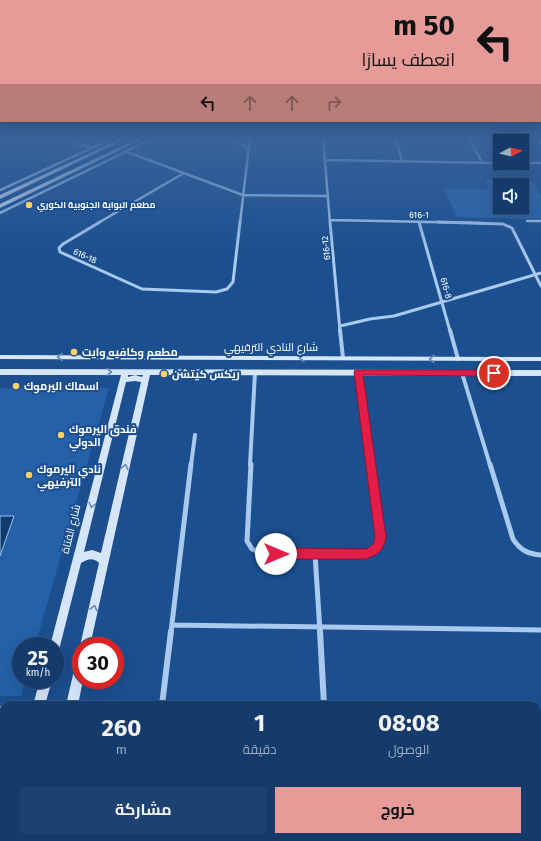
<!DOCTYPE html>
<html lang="ar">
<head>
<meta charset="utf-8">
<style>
  body { margin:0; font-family:"Fira Sans",Cairo,sans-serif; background:#1d4271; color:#f1f3f6; direction:rtl; height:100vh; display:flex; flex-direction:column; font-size:15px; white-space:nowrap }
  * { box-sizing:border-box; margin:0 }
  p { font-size:13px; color:#9dadc1 }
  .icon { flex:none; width:22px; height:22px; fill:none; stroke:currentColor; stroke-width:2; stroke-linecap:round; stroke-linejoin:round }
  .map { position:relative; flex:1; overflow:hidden; direction:ltr }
  .drawer { position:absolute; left:0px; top:701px; width:541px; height:140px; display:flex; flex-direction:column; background:#143b6b; border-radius:12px 12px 0 0; box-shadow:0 4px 16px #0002,0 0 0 1px #33557e; direction:rtl }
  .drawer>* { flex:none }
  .top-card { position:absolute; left:0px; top:0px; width:541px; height:122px; box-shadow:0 4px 16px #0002,0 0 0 1px #33557e; direction:rtl; background:#e69b98; color:#111; overflow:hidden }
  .needle { width:26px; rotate:83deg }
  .fabs { position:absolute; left:493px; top:134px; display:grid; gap:8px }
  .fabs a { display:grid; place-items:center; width:36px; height:36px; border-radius:0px; background:#143b6b; box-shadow:0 4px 16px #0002,0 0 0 1px #33557e; font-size:20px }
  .speed { position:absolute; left:12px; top:637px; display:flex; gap:8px; font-size:20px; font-weight:700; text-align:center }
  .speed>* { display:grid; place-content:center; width:52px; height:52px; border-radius:50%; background:#143b6b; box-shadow:0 4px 16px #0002,0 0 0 1px #33557e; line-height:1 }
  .speed small { font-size:10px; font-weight:400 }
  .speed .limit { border:6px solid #d22; background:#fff; color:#111 }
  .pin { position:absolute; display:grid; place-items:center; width:34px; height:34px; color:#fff; margin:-17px; border:2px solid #fff; border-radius:50%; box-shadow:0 1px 4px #0007 }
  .me { position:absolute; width:44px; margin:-22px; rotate:90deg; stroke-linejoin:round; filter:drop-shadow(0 0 3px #0008) }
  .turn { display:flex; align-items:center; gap:14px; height:84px; padding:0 20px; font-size:18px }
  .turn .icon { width:52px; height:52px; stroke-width:2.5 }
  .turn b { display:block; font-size:28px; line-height:34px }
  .lanes { display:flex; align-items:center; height:38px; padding:0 20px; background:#0003; justify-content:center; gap:20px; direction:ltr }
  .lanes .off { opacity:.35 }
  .eta { display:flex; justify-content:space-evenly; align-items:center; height:68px; text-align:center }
  .eta b { font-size:24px; font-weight:700; line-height:28px }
  .cta { display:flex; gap:8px; margin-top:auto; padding:8px 20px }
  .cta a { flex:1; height:46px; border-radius:0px; background:#e69b98; color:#111; font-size:16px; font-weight:700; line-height:46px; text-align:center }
  .cta a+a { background:#1d4271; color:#f1f3f6 }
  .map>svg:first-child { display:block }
  .green { fill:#2461a8 }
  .water { fill:#123a6d; stroke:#9cc4f0 }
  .building { fill:#2a66ad }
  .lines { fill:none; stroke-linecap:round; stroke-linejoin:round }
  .street-far4 { stroke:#a9c9ee; stroke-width:2.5 }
  .street-far3 { stroke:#a9c9ee; stroke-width:3 }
  .street-far2 { stroke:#a9c9ee; stroke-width:4 }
  .street-far1 { stroke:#a9c9ee; stroke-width:5 }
  .street { stroke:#a9c9ee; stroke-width:6 }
  .secondary { fill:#d6e6fa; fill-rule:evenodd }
  .oneway { stroke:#668bba }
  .route { fill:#e11d48; stroke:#92132f }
  .poi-dot { fill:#ffd166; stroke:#1b4f8f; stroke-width:1.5 }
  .labels { text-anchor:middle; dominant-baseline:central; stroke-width:4; stroke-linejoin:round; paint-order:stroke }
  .far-poi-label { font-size:9px; font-weight:bold; fill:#fff; stroke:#1b4f8f; text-anchor:start }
  .far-street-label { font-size:9px; fill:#fff; stroke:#1b4f8f }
  .street-label { font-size:11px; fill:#fff; stroke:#1b4f8f }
  .poi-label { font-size:11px; font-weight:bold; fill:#fff; stroke:#1b4f8f; text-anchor:start }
</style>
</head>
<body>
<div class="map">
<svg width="541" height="841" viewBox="0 0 541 841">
  <rect width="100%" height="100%" fill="#1b4f8f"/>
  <path class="green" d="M0 388H109L35 646H21V680H25L21 696H0Z"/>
  <path class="water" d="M0 516H14L0 556Z"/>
  <path class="building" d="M485 179H500V207H522V179L531 180 541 195V218L525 219 457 217 444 189H489Z"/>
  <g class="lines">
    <path class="street-far4" d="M59 137 92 148
      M227 137 249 149
      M323 137 330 223
      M395 137 402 161
      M468 137 482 162
      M537 137 541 143
      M127 152 243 195 327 196
      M325 160 500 163
      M522 163H541
      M0 190 116 137
      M0 213 156 137
      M330 220 481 223
      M527 221H541
      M419 222V223
      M98 223 184 173
      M240 223 250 137"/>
    <path class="street-far3" d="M100 222 63 244 59 248 60 252 142 289 216 292 227 289 233 282 240 222
      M330 222 340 331
      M419 222 450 331
      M438 222 503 224 512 228 541 286
      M340 326 370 319 394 316 541 273"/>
    <path class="street-far2" d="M340 330 343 358
      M450 330 458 359
      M358 372 371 465
      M462 373 490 465
      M191 465 195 435
      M250 465 255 372"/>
    <path class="street-far1" d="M251 464 247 541 252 549 264 554H365C375 552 379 547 381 537L371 464
      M490 464 513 539C520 550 528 554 541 555
      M315 554 320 632
      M172 625 541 630
      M171 632 191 464"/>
    <path class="street" d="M320 631 324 705
      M162 705 171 631
      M0 709H4
      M237 837V841
      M421 837 422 841
      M145 841 146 837"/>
    <path class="secondary" d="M124 137H130L0 199V195Z
      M141 137H147L0 208V204Z
      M0 355 541 357V361L0 359Z
      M0 369 541 370V376L150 375 90 646H81V649L80 646 99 563C93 557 88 559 81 563L60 646 59 650 55 651V646H50L121 375H0ZM128 375H143L142 377 135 375 128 377ZM135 381 141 382 101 553 92 550 84 552 126 382Z
      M81 660V680H83L78 705H66L75 666 77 662Z
      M40 680H52L45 705H33Z
      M4 831V837H12L11 841H0V833Z
      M36 837H50L49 841H35Z"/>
  </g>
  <defs><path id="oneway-chevron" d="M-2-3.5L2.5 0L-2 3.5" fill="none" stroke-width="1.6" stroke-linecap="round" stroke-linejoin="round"/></defs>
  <g class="oneway">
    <use href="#oneway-chevron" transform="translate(60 357) rotate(-180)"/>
    <use href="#oneway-chevron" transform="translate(302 358) rotate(-180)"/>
    <use href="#oneway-chevron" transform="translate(432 359) rotate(-180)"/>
    <use href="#oneway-chevron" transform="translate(109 372)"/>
    <use href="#oneway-chevron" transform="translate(125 467) rotate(-77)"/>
    <use href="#oneway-chevron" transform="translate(92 505) rotate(104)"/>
    <use href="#oneway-chevron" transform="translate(94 608) rotate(-77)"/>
  </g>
  <linearGradient id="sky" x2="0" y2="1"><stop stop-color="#0f2b4f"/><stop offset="0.54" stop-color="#39639b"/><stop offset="1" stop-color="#39639b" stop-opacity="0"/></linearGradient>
  <rect width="541" height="255" fill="url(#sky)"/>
  <path class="route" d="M355 370H494L498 373 494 376 363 375 386 537C384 551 378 555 365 559H276L273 557 271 554 273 550 276 548 365 549C372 547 374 544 375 537L354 372Z"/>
  <g class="poi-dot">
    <circle cx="29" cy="205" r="4"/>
    <circle cx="74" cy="352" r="4"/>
    <circle cx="164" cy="374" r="4"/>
    <circle cx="16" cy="386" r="4"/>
    <circle cx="61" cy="435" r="4"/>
    <circle cx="29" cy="475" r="4"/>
  </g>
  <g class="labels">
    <g class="far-poi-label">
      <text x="37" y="205">مطعم البوابة الجنوبية الكوري</text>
    </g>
    <g class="far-street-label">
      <text transform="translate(419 215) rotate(1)">616-1</text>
      <text transform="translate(326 248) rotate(-96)">616-12</text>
      <text transform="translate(85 256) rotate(24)">616-18</text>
      <text transform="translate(446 288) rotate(74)">616-8</text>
    </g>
    <g class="street-label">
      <text x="271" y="347">شارع النادي الترفيهي</text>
      <text transform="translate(71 529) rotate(-76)">شارع الفتاة</text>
    </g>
    <g class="poi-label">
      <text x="82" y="352">مطعم وكافيه وايت</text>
      <text x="172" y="374">ريكس كيتشن</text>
      <text x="24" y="386">اسماك اليرموك</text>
      <text x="69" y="429">فندق اليرموك<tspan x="69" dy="13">الدولي</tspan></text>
      <text x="37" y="469">نادي اليرموك<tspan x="37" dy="13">الترفيهي</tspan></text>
    </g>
  </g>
</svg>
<div class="fabs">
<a><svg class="needle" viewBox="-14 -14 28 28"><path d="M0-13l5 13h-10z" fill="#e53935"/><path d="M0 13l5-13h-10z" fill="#9dadc1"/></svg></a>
<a><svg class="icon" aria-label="sound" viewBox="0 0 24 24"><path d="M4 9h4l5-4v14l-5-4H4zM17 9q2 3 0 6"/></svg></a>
</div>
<div class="speed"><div>25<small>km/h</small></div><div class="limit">30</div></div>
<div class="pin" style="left:494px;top:373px;background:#d93025"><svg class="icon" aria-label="arrive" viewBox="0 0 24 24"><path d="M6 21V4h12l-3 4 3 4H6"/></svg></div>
<svg class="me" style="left:276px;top:554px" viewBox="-20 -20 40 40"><circle r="19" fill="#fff"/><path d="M0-13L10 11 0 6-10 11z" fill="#e11d48"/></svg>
<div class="top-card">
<div class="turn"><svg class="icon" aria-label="left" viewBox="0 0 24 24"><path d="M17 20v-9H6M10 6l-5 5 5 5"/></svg><div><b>50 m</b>انعطف يسارًا</div></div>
<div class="lanes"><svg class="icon" aria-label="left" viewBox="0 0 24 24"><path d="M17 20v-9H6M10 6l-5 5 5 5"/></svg><svg class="icon off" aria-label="ahead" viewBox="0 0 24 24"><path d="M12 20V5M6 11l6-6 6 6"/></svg><svg class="icon off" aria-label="ahead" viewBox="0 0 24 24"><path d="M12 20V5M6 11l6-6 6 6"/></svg><svg class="icon off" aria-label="right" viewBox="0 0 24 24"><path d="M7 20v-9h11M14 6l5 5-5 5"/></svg></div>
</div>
<section class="drawer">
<div class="eta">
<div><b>08:08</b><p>الوصول</p></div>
<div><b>1</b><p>دقيقة</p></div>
<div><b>260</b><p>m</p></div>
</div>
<div class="cta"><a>خروج</a><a>مشاركة</a></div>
</section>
</div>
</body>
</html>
